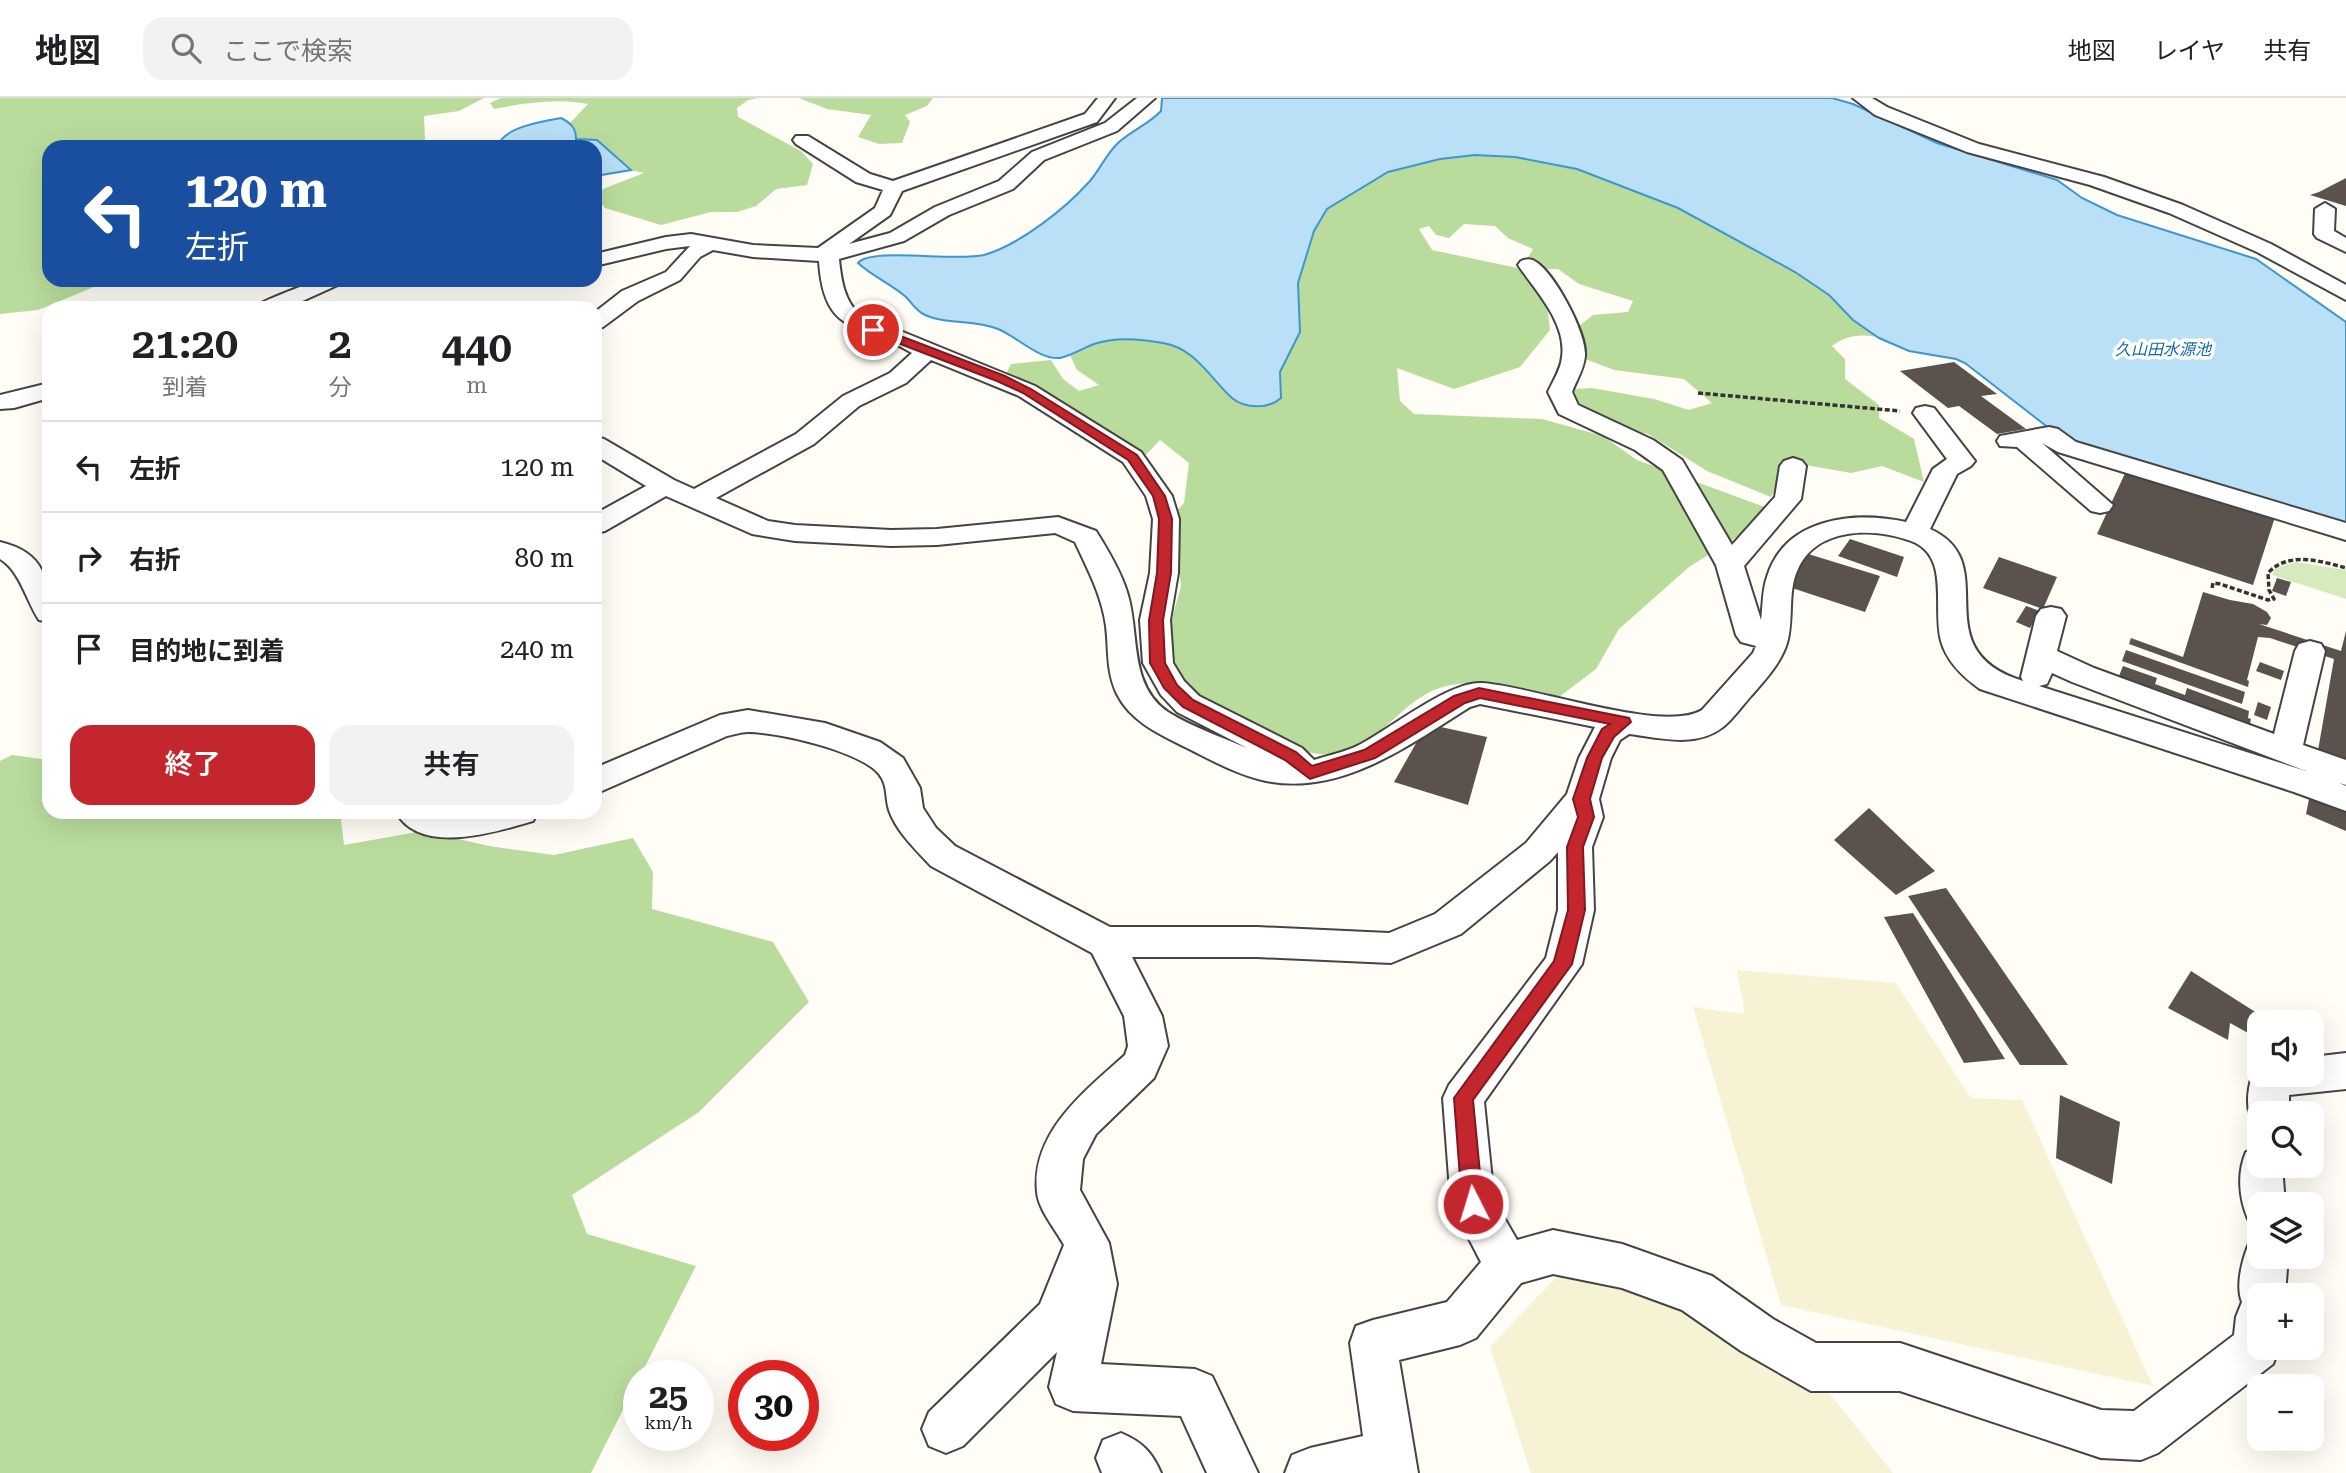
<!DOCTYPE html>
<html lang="ja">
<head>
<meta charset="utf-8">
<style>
  body { margin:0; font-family:"Roboto Serif","Noto Sans JP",serif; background:#f2f2f2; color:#202124; height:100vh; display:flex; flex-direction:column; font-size:26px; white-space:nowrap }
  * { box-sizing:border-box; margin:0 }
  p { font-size:23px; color:#757577 }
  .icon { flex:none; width:38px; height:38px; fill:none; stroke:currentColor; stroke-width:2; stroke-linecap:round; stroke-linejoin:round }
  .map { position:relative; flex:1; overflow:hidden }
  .panel { position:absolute; left:42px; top:203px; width:560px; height:518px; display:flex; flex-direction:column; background:#fff; border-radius:21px; box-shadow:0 7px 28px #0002 }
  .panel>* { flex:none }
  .hud { position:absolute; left:42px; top:42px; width:560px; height:147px; border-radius:21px; box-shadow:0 7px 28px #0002; background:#1a4fa0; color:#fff; overflow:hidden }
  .fabs { position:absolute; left:2247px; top:912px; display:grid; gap:14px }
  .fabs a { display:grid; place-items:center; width:77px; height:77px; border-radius:14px; background:#fff; box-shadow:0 7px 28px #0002; font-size:35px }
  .speed { position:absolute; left:623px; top:1262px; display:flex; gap:14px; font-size:35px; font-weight:700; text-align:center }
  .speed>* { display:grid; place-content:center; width:91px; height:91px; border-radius:50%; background:#fff; box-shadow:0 7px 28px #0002; line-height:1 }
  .speed small { font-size:18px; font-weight:400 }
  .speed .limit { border:10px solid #d22; background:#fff; color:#111 }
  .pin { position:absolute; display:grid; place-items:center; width:60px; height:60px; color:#fff; margin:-30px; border:4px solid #fff; border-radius:50%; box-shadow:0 2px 7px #0007 }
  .me { position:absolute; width:77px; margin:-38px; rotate:355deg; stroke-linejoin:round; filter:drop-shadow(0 0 5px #0008) }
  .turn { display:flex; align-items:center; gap:24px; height:147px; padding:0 28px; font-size:32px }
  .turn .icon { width:91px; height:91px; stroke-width:2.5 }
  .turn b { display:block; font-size:49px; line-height:60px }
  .eta { display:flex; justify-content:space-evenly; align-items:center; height:119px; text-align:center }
  .eta b { font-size:42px; font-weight:600; line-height:49px }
  .primary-button { display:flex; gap:14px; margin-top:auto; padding:14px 28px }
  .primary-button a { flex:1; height:80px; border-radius:21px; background:#c4262e; color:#fff; font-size:28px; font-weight:600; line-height:80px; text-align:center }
  .primary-button a+a { background:#f2f2f2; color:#202124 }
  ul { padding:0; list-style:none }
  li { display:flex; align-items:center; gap:21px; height:91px; padding:0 28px; border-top:2px solid #e0e0e0 }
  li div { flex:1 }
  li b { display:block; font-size:26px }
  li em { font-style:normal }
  header { display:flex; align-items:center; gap:42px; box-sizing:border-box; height:98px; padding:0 35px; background:#fff; border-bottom:2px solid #e0e0e0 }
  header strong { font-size:33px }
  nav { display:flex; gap:38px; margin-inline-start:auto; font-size:24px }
  .search { width:490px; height:63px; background:#f2f2f2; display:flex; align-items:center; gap:18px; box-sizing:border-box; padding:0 24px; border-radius:21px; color:#757577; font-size:26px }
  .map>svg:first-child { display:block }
  .farmland { fill:#f6f3d4 }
  .green { fill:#d5ebbd }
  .forest { fill:#b9dc9c }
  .water { fill:#b9e0f7; stroke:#3f96cf; stroke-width:2 }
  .building { fill:#5a524d }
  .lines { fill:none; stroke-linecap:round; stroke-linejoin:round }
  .minor-casing { stroke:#444; stroke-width:4 }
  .path { stroke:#333; stroke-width:3.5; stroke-dasharray:5 2.5; stroke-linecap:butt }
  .minor { fill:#fff; fill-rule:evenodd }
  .route { fill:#c4262e; stroke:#7f191e; stroke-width:2 }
  .labels { text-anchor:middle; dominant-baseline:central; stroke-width:7; stroke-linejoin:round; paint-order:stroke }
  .far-water-label { font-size:16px; font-style:italic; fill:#1768a6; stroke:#fff }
</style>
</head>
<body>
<header>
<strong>地図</strong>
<div class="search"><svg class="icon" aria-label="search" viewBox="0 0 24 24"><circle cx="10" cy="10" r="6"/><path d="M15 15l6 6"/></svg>ここで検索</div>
<nav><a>地図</a><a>レイヤ</a><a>共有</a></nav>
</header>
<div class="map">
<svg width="2346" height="1375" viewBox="0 0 2346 1375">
  <rect width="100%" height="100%" fill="#fffdf5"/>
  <path class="farmland" d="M1737 872 1896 885 1971 1000 2022 1002 2153 1288 1781 1207 1693 909 1745 916Z
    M1560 1175 1677 1202 1822 1286 1893 1375H1531L1490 1249Z"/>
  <path class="green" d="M2296 464 2346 472V501L2272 477 2275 470Z"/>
  <path class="forest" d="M0 0H484L459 13 424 18 425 42C450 47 475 41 501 42L506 49H49V182H111L38 212 0 216Z
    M501 0H758L748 2 737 10 738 19 801 53 813 66 807 87 776 91 756 108 737 114H711L661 127 605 110 598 102 603 91 644 75 631 72 597 42 576 41V33L570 25 588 6C559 0 524 5 494 11L490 5Z
    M799 0H933L927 8 905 17 910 24 902 45 879 46 858 39 871 17 827 11Z
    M1510 50 1709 110 1909 247C1881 240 1857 229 1832 248L1845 261V281L1879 307V320L1914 341 1924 384 1882 368 1851 375 1789 364 1771 399 1707 373 1648 336 1588 324 1564 304 1573 291 1592 290 1654 301 1689 312 1712 305 1684 281 1614 272 1580 259 1579 228 1593 217 1628 214 1633 203 1579 186 1558 171H1543L1527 161 1533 151 1508 140 1495 128 1464 126 1449 140 1436 137 1429 128 1419 131 1432 152 1527 172 1547 206 1550 232 1520 269 1454 291 1397 270 1400 303 1414 316 1542 321 1603 338 1637 362 1770 411 1746 433 1689 469 1619 531 1596 571 1559 599C1518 592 1466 574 1428 595 1396 612 1377 646 1341 656 1315 664 1216 626 1186 616L1166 542 1181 488 1173 417 1184 405 1189 365 1160 342 1144 359 1072 309 1006 276 1011 266 1051 262 1063 281 1079 293 1099 287 1077 272 1069 255H1055L1271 203 1333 90 1408 65Z
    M12 657 49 662V714H353L341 722 344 747 423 733 489 748 554 757 633 740 653 774 652 811 773 844 809 904 699 1014 572 1097 587 1136 696 1168 591 1375H0V663Z"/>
  <path class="water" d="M1162 0H1832L1853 6 1937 45 2057 82 2082 100 2117 117 2256 161 2346 224V426L2063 341 1965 265 1956 261 1909 253 1879 240 1853 222 1829 197 1795 174 1678 110 1577 71 1515 59 1475 57 1440 61 1388 74 1327 111 1314 133 1298 185 1300 234 1280 274 1281 300C1269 311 1245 311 1232 300 1210 280 1195 250 1163 245 1142 241 1114 239 1094 246 1083 250 1071 258 1060 260 1039 262 1016 238 998 231 974 221 947 227 925 217 916 213 912 205 906 199 891 186 872 178 858 165 872 149 955 164 984 157 1019 147 1065 111 1089 84 1100 72 1106 56 1118 45 1131 33 1149 26 1161 13Z
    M561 20C571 25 576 30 576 41L597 42 631 72 595 78V49H506L501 42C512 28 544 23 561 20Z"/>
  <path class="building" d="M2346 80V108L2310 97 2319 94Z
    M1954 264 1997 296 1981 298 2026 331 1997 336 1959 308 1948 310 1900 273Z
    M2127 371 2276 416 2253 487 2097 436Z
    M1850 441 1904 459 1897 479 1838 458Z
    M1805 455 1880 478 1865 514 1789 489Z
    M1999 459 2057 479 2043 511 1983 490Z
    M2277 480 2291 484 2286 498 2272 493Z
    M2203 494 2230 502 2253 506 2267 514 2271 520 2267 527 2259 526 2341 553 2346 533V669L2317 658 2334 561 2270 540 2258 539 2247 582 2249 583 2248 589 2129 546 2131 540 2183 559Z
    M2026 508 2040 513 2030 530 2016 524Z
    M2126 552 2245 594 2242 606 2122 563Z
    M2260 564 2284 573 2281 582 2256 573Z
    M2123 568 2157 580 2155 586 2185 597 2187 590 2249 613 2248 620 2251 621 2248 634 2176 608 2179 599 2119 578Z
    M2258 604 2271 609 2267 622 2254 617Z
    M1427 626 1487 639 1468 707 1394 684Z
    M2311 691 2346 705V733L2306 716Z
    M1869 710 1935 773 1896 797 1834 742Z
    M1946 790 2068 967H2020L1908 798Z
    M1913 815 2005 961 1964 965 1884 819Z
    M2191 873 2271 924H2259V941L2230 925 2228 942 2168 910Z
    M2060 997 2120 1024 2112 1086 2056 1060Z"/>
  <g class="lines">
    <g class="minor-casing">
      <path id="minor" d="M1098 0H1115L1097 24 902 93 890 117 849 146 890 135 935 109 999 83 1032 54 1105 25 1137 0H1155L1117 33 1044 62 1013 91 949 117 904 143 839 161C841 181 844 202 859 216L1035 288 1141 354 1172 398 1179 421 1178 475 1170 522 1173 565 1184 583 1199 598 1302 650 1314 662C1329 657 1346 654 1359 647 1390 631 1449 583 1482 585 1532 588 1663 636 1702 612L1753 555 1756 548 1741 544 1736 537 1716 467 1663 372 1635 352 1559 316 1548 294C1553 283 1561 271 1562 259 1567 225 1535 192 1518 167L1521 163C1526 161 1531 160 1536 164 1555 176 1587 236 1585 258 1584 271 1576 283 1572 294L1578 307 1653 342 1682 362 1732 447 1775 399 1780 368 1784 363 1793 360 1802 363 1806 368 1801 401 1744 468 1761 522C1763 508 1762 493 1767 479 1785 419 1855 413 1906 424L1933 371 1947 361 1913 315 1916 310 1925 308 1934 310 1975 363 1971 368 1957 376 1930 431C2006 465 1920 551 2023 583L2021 579 2036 518 2041 511 2051 509 2061 511 2066 518 2057 553 2094 570 2274 636 2295 553 2299 546 2310 543 2321 546 2325 553 2303 647 2346 662V687L2339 685 2346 688V713L2294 694 1980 591C1963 579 1947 564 1941 543 1932 509 1951 458 1911 443 1874 429 1816 429 1798 471 1787 494 1794 521 1787 545 1781 565 1765 582 1751 598 1742 608 1733 621 1723 629 1696 650 1660 640 1629 636L1620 642 1611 660 1599 701 1603 719 1592 749 1594 812 1582 866 1484 1004 1494 1102 1517 1142 1553 1132 1622 1146 1712 1178 1773 1221 1816 1245H1900L2101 1312 2134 1313 2234 1237 2236 1219 2242 1204C2235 1187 2243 1159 2250 1143L2259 1139V1158H2288L2285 1197H2259V1250H2279L2273 1266 2158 1355 2141 1362 2101 1360 1900 1293H1811L1741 1253 1682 1212 1622 1190 1553 1176 1521 1185 1476 1240 1460 1247 1399 1262 1418 1375H1285L1292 1357 1310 1350 1363 1338 1350 1245 1356 1228 1373 1222 1447 1204 1481 1164 1451 1106 1443 1000 1449 987 1546 860 1558 812V754L1550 763 1461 836 1391 865 1257 859H1132L1162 918 1168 948 1154 980 1096 1036 1083 1061 1080 1092 1109 1145 1117 1186 1101 1266 1195 1271 1212 1278 1258 1375H1207L1181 1318 1073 1313 1056 1306 1049 1289 1057 1254 963 1348 946 1355 929 1348 922 1331 929 1314 1040 1206 1064 1147C1056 1132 1038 1111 1037 1094 1031 1034 1086 992 1125 957L1128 948 1124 918 1092 855 931 768C916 752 896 733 889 712 885 699 888 687 879 676 860 653 778 634 748 634 741 634 733 637 727 638L595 696V670L720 617 748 612 825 625 880 644 903 660 920 690 923 710 936 730 955 748 1110 829H1257L1389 835 1435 816 1526 745 1567 696 1579 660 1595 629 1480 606 1470 609C1409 647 1342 698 1266 683 1240 678 1211 662 1187 650 1161 637 1131 624 1117 596 1106 573 1109 552 1106 528 1102 498 1088 472 1075 444L1055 435 937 447 891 448 795 443 752 436 666 398 605 433 595 435V416L646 388 595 357V339L604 341 674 382 694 391 796 336 843 298 890 275 912 255C860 223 824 240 819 163L753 159 713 152 700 159 680 182 638 203 603 229 595 231V214L622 193 666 174 690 148 666 151 595 168V156L666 139 691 136 753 147 818 150 875 110 883 92 856 84 796 46 793 42 796 38H808L870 76 893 83 1085 16ZM931 262 1019 298 1123 364 1146 398 1153 421 1150 475 1140 522 1143 565 1161 597 1177 614 1247 650C1221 639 1192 629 1168 614 1130 588 1139 540 1129 501 1124 479 1108 452 1096 433L1058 419 937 431 891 432 795 427 768 423 716 400 814 346 859 308 906 285ZM2052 575 2072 584 2306 673 2039 588 2047 586Z
        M1853 0H1872L1887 9 1979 46 2104 79 2183 107 2271 146 2346 187V202L2257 154 2169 115 2090 87 1967 54 1875 17Z
        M2325 105 2335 111 2334 133 2346 140V154L2317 140 2314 136 2315 111Z
        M316 182H344L340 186 287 210H254C259 203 305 188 316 182Z
        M49 285V300L14 310 0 311V297Z
        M2049 329 2058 331 2076 344 2346 425V442L2058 354 2042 345 2113 407 2109 413 2100 415 2091 413 2017 349 2000 348 1997 343 2000 338Z
        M0 444C46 455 49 482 49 524L39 522C26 502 20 473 0 461Z
        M396 714H538L533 723C496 734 420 758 396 714Z
        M2346 955V991L2289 997V1015H2259V1030L2253 1028C2245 1009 2247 987 2256 968L2259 967V976H2312V959Z
        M2259 1049V1068H2282L2285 1106H2259V1125L2248 1121C2239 1100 2237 1075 2246 1054Z
        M1121 1335C1142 1344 1152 1354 1161 1375H1102L1096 1360 1103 1342Z"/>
    </g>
    <path class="path" d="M1698 295 1900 313
      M2212 490 2213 485 2220 486 2268 502 2274 501 2269 492 2268 475C2288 453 2321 463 2346 470"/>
    <use href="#minor" class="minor"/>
  </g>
  <path class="route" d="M869 229H877L1005 278 1031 291 1137 357 1165 398 1172 421 1171 475 1163 522 1165 565 1177 587 1193 602 1296 654 1312 668 1364 652 1454 598 1479 590 1629 620 1631 624 1614 639 1602 660 1590 701 1594 719 1583 749 1585 812 1572 866 1473 1002 1483 1106 1480 1113 1473 1116 1465 1113 1462 1106 1454 1000 1554 863 1568 812 1567 749 1578 719 1573 701 1587 660 1602 631 1610 626 1480 600 1465 605 1375 660 1310 681 1285 662 1183 609 1164 590 1150 565 1149 522 1157 475 1159 421 1153 398 1128 362 1023 295 997 283 869 234Z"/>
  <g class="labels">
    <g class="far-water-label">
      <text x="2163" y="251">久山田水源池</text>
    </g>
  </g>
</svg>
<div class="fabs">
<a><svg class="icon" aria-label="sound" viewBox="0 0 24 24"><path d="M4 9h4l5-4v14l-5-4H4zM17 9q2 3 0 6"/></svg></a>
<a><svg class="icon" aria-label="search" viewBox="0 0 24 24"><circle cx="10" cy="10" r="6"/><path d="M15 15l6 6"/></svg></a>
<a><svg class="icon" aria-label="layers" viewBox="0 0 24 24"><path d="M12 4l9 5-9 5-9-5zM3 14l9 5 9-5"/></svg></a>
<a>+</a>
<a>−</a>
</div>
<div class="speed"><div>25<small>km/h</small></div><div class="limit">30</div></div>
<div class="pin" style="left:873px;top:232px;background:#d93025"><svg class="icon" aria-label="arrive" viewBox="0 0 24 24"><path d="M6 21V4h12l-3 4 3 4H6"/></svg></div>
<svg class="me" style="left:1473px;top:1106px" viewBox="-20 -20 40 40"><circle r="17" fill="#c4262e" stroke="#fff" stroke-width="3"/><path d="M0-11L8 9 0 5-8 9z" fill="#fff"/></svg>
<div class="hud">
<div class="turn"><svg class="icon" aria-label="left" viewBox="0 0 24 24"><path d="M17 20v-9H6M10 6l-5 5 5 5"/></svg><div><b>120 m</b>左折</div></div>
</div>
<section class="panel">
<div class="eta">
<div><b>21:20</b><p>到着</p></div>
<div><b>2</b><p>分</p></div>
<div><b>440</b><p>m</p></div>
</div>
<ul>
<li><svg class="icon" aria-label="left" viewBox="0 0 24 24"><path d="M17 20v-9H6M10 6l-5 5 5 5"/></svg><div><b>左折</b></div><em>120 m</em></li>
<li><svg class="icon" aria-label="right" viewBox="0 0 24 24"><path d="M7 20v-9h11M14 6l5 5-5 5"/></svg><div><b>右折</b></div><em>80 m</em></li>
<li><svg class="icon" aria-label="arrive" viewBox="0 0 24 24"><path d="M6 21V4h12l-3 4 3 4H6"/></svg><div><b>目的地に到着</b></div><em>240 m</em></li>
</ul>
<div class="primary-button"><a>終了</a><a>共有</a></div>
</section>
</div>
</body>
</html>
